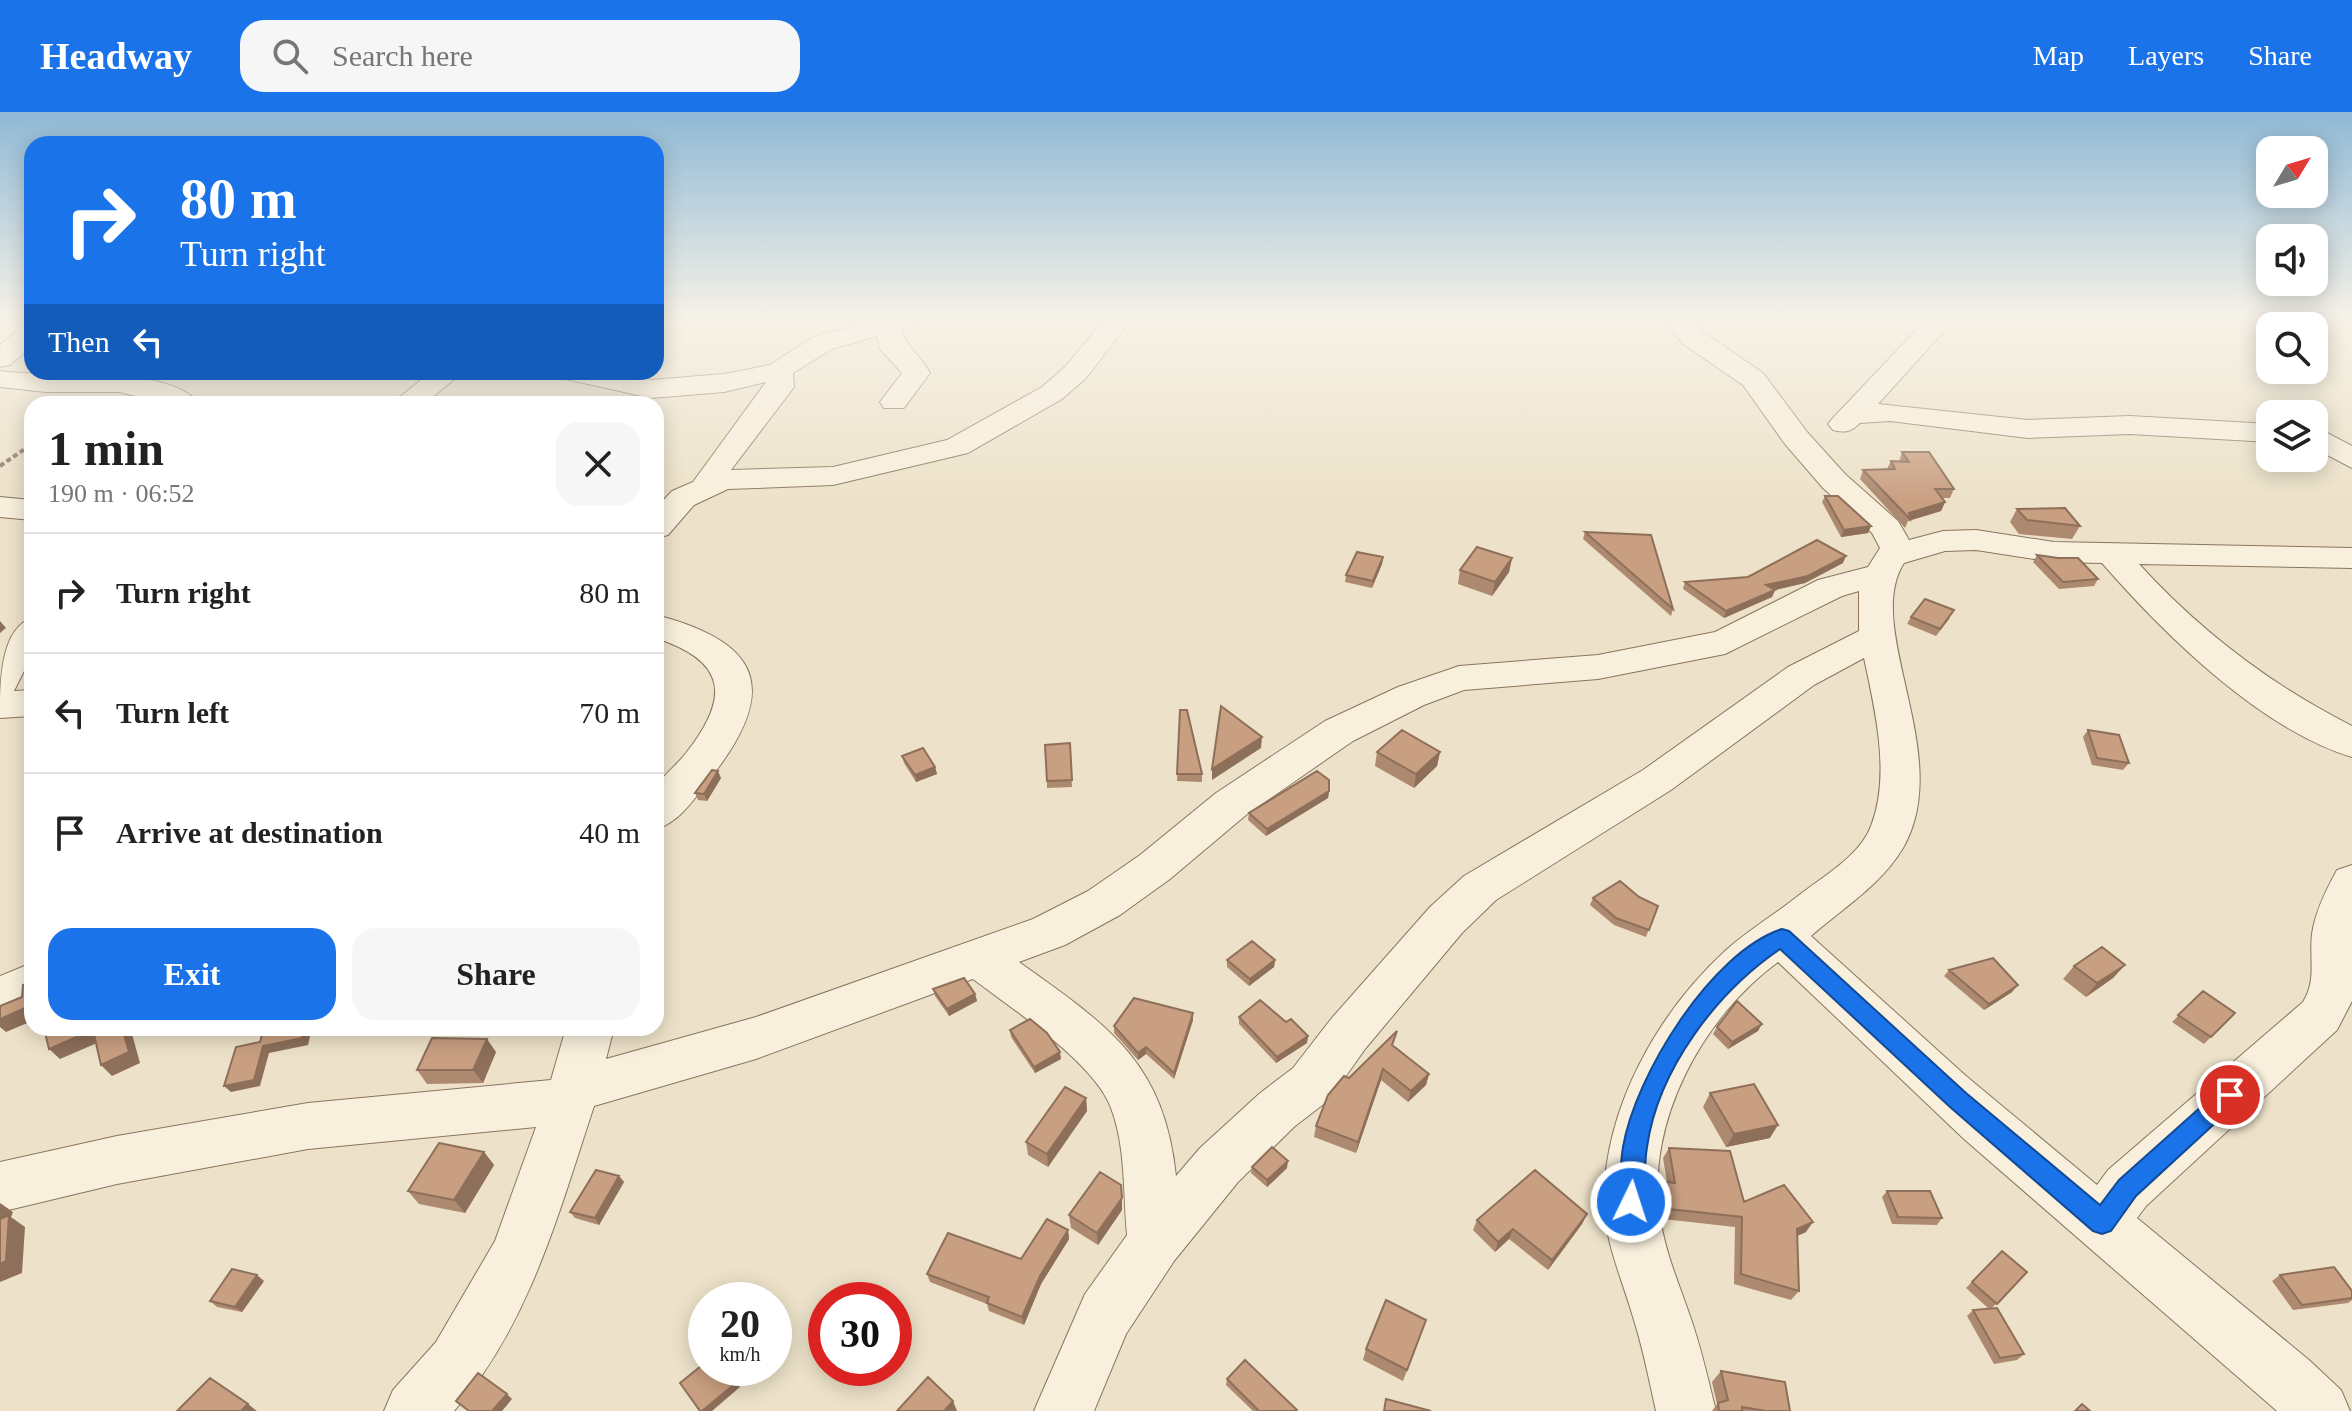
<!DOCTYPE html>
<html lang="en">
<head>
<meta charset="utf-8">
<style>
  body { margin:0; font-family:Georgia,serif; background:#f6f6f6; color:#222; height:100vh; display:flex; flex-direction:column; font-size:30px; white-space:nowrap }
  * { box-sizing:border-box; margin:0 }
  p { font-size:26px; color:#767676 }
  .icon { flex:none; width:44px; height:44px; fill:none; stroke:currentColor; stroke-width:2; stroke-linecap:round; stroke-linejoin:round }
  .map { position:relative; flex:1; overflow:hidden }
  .details { position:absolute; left:24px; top:284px; width:640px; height:640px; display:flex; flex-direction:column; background:#fff; border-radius:24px; box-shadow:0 4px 20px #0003 }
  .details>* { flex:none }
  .banner { position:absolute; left:24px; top:24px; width:640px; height:244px; border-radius:24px; box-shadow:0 4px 20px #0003; background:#1a73e8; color:#fff; overflow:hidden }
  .needle { width:52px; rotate:52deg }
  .fabs { position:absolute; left:2256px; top:24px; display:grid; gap:16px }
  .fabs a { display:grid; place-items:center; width:72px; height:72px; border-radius:16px; background:#fff; box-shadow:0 4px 20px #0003; font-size:40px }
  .speed { position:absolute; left:688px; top:1170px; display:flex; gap:16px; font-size:40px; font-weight:700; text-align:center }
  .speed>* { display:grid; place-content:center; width:104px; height:104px; border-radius:50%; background:#fff; box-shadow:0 4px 20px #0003; line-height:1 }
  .speed small { font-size:20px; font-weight:400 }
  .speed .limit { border:12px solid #d22; background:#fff; color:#111 }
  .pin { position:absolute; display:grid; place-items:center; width:68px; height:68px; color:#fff; margin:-34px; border:4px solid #fff; border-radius:50%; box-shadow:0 2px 8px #0007 }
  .me { position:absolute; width:88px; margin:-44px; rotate:4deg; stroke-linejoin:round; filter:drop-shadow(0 0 6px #0008) }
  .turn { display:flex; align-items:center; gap:28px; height:168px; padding:0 24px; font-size:36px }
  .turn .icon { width:104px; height:104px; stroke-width:2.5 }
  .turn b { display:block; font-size:56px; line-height:68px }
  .then { display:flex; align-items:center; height:76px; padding:0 24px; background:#0003; gap:16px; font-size:30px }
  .round { display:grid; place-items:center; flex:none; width:84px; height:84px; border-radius:24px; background:#f6f6f6 }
  .summary { display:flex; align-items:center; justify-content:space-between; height:136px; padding:0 24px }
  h1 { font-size:48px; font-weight:700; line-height:60px }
  .button { display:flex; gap:16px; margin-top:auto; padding:16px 24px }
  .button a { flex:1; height:92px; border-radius:24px; background:#1a73e8; color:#fff; font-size:32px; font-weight:700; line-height:92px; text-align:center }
  .button a+a { background:#f6f6f6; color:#222 }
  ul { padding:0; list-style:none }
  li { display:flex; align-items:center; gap:24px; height:120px; padding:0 24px; border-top:2px solid #e0e0e0 }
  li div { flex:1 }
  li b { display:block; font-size:30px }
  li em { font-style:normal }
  header { display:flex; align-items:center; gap:48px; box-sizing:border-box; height:112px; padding:0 40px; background:#1a73e8; color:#fff }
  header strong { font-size:38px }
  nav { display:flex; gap:44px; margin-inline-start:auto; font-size:28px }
  .search { width:560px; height:72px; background:#f6f6f6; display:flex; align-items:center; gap:20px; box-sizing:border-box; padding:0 28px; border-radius:24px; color:#767676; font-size:30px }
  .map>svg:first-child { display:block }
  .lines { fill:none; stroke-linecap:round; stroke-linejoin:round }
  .minor-casing { stroke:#89755e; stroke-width:2 }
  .path { stroke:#89755e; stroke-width:4; stroke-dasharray:5 3; stroke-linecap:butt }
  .minor { fill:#f8efdc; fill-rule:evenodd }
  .wall { fill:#ad896f }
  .shaded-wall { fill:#8d6f5a }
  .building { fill:#c99f81; stroke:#8d6f5a; stroke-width:2 }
  .route { fill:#1a73e8; stroke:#114b97; stroke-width:2 }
</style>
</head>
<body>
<header>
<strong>Headway</strong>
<div class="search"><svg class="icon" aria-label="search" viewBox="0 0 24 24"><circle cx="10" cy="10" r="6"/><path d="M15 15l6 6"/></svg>Search here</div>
<nav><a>Map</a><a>Layers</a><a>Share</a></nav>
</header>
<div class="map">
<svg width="2352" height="1299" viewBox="0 0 2352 1299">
  <rect width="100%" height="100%" fill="#ede2c9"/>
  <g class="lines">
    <g class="minor-casing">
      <path id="minor" d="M877 208H919L915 214 901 218C907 236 921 244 930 261L904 296H884L880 290 902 261 880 237 877 224 832 237 793 261 794 275 731 358 833 355 947 328 1042 275 1066 254 1104 208H1131L1086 266 1062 287 968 341 833 373 728 377 694 393 668 423 656 426V396L672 379 693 370 766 270 724 280 651 286 561 266 557 260H611L651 268 724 262 770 253 813 225Z
        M1664 208H1691L1703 220 1763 261 1807 320 1845 362 1898 409 1909 428 1943 419 1976 418 2054 430 2352 436V456L2139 452C2200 519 2271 573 2352 614V645C2261 618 2163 521 2102 451L2054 450 1976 438 1945 439 1904 451C1862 516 1956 644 1903 736 1881 773 1843 796 1811 824L1966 964 2097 1073 2108 1058 2303 890C2317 868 2309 846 2312 822 2315 800 2326 778 2337 758L2352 753V889L2337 918 2146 1094 2137 1106 2309 1248 2341 1278 2350 1299H2277L1964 1027 1778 850C1703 905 1645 1010 1660 1105 1665 1140 1679 1172 1690 1204 1701 1235 1708 1267 1716 1299H1656C1649 1268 1643 1236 1633 1205 1622 1167 1604 1128 1604 1088 1605 994 1658 901 1725 839 1747 819 1774 803 1798 784 1822 765 1860 744 1871 714 1891 663 1875 598 1864 546L1814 573 1671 678 1496 788 1462 821 1365 937 1329 988 1295 1014 1238 1070 1174 1149 1126 1222 1094 1299H1034L1085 1182 1127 1123C1123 1081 1126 1035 1111 996 1095 951 1011 896 973 867L756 947 594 994C559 1100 529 1214 454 1299H384L393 1278 436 1230 495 1129 536 1015 308 1037 117 1072 0 1100V1050L117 1024 308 991 551 968 566 916H614L606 947 756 905 1033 807 1088 779 1140 743 1216 681 1325 609 1398 575 1459 554 1598 543 1715 520 1818 468 1868 455 1880 436 1872 421 1823 376 1785 332 1743 273 1683 232ZM1859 479V519L1788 555 1643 658 1464 764 1430 795 1331 907 1293 956 1259 982 1200 1036 1176 1064C1164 949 1107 913 1019 850L1065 833 1120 803 1170 767 1246 703 1353 629 1424 593 1464 578 1598 567 1725 542 1842 484Z
        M1926 208H1954L1878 292 2028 308 2130 304 2270 312V330L2130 322 2028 326 1890 309 1860 311C1851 320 1845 321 1833 318L1828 312 1833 306Z
        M32 212V234L10 253 0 255V233L23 214Z
        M0 259C47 266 172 252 199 292H164L120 280H46L0 275Z
        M431 260H463L424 292H391Z
        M2314 314 2352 334V356L2314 336Z
        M0 385 32 388V408L0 405Z
        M656 503C765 531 779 580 709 668 694 687 680 710 656 717 656 706 652 684 657 674 664 662 678 652 686 641 731 584 726 549 656 526Z
        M32 506V543L14 579 32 578V604L0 606C0 571 0 517 32 506Z
        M32 851V893L0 907V864Z"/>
    </g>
    <path class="path" d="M0 354 32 332"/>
    <use href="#minor" class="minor"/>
  </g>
  <path class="wall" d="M1902 340 1954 377 1950 386H1942L1945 390 1941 399 1908 409 1905 416 1860 367 1863 358 1887 357 1891 349 1899 350Z
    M1825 384 1871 414 1868 421 1841 425 1822 390Z
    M2017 397 2080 414 2072 427 2019 422 2010 410Z
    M1585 420 1673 497 1671 504 1583 427Z
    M2037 443 2098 467 2094 474 2059 477 2033 450Z
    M1383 445 1382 452 1372 476 1345 470 1346 463Z
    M1512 446 1509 460 1492 484 1458 472 1460 458Z
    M1843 451 1805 471 1775 478 1772 485 1724 506 1683 477 1685 470 1748 465Z
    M1911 505 1950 506 1936 524 1907 512Z
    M1180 598 1202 662V670L1177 669Z
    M2088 618 2129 651 2123 658 2092 653 2083 625Z
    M1070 631 1072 675 1047 676V669Z
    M1377 640H1440L1437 654 1414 676 1375 654Z
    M902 644 935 655 937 662 916 670 904 651Z
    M721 666 707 689 698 688 695 681Z
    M1329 679 1328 686 1266 724 1248 708 1249 701Z
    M1639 785 1658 794 1646 825 1614 813 1590 793 1593 786Z
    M1227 848H1275L1274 855 1249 874 1227 855Z
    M2125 853 2113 866 2086 885 2063 867 2074 854Z
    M1949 858 2012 880 1984 898 1944 864Z
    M933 877 975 882 977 889 949 904 935 884Z
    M2203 879 2235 901 2204 932 2172 910Z
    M1239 905 1286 910 1308 924 1307 931 1276 951 1239 912Z
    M1193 908 1174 967 1146 942 1138 948 1114 921V914Z
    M1717 915 1758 919 1728 937 1713 922Z
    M1010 918 1061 947 1035 961 1011 925Z
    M1393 934 1429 962 1426 973 1408 990 1381 968 1356 1041 1314 1025 1316 1014 1349 966Z
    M496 940 483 971 427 972 417 958Z
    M1710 981 1770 1026 1726 1035 1703 995Z
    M1086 986 1087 999 1048 1055 1028 1043 1026 1030Z
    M1669 1036 1744 1090 1806 1120 1797 1124 1799 1179 1791 1188 1734 1172 1735 1115 1663 1107 1661 1081 1667 1070 1663 1046Z
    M484 1040 494 1053 465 1101 419 1092 408 1079Z
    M1252 1055 1287 1056 1267 1075 1251 1061Z
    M619 1064 624 1070 599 1113 575 1106 570 1100Z
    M1121 1073 1122 1098 1098 1133 1071 1116 1069 1103Z
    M1887 1079 1942 1106 1937 1113 1892 1112 1882 1085Z
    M1587 1102 1582 1112 1548 1158 1509 1127 1495 1140 1473 1118 1477 1108Z
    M1068 1118 1069 1127 1041 1172 1024 1213 989 1199 987 1192 930 1170 927 1162 1021 1147Z
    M2002 1139 2027 1160 1992 1196 2024 1242 2017 1248 1994 1252 1967 1204 1973 1198 1989 1197 1966 1176Z
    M2280 1163 2352 1179V1188L2348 1191 2293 1198 2272 1169Z
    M264 1169 242 1200 217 1195 210 1189Z
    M1426 1208 1403 1269 1363 1248 1366 1237Z
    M1721 1259 1790 1299H1712L1717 1292 1712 1270Z
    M1227 1267 1297 1299H1253L1226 1273Z"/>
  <path class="shaded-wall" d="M1945 390 1941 399 1908 409 1910 407 1909 401Z
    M1871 414 1868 421 1841 425 1844 418Z
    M1846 444 1843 451 1805 471 1775 478 1772 485 1724 506 1726 499 1766 473Z
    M1383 445 1382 452 1372 476 1373 469Z
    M1512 446 1509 460 1492 484 1495 470Z
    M0 509 6 516 0 521Z
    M1262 625 1261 636 1212 668V657Z
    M1440 640 1437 654 1414 676 1416 662Z
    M935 655 937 662 916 670 915 663Z
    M718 659 721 666 707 689 704 682Z
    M1329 679 1328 686 1266 724 1267 717Z
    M1275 848 1274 855 1249 874 1250 867Z
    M2125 853 2113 866 2086 885 2097 871Z
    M2018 873 2012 880 1984 898 1989 892Z
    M975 882 977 889 949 904 947 897Z
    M32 893V909L6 920 0 915V907Z
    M1193 901V908L1174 967V961Z
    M1762 912 1758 919 1728 937 1732 930Z
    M122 916H146L132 922 140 951 112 964 101 953Z
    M304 916H312L308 933 269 941 260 974 231 980 224 974 263 934Z
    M93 918 104 928 60 947 49 937Z
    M1308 924 1307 931 1276 951 1277 945Z
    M487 927 496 940 483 971 473 958Z
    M1146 935V942L1138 948V941Z
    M1060 940 1061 947 1035 961 1034 955Z
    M1383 957 1381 968 1356 1041 1358 1030Z
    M1429 962 1426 973 1408 990 1411 979Z
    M1086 986 1087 999 1048 1055 1047 1042Z
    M1778 1013 1770 1026 1726 1035 1734 1022Z
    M484 1040 494 1053 465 1101 454 1088Z
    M1288 1049 1287 1056 1267 1075V1068Z
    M619 1064 624 1070 599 1113 595 1106Z
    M1122 1086V1098L1098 1133 1097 1121Z
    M0 1091 13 1100 11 1105 25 1115 22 1161 0 1170Z
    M1587 1102 1582 1112 1548 1158 1552 1148Z
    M1813 1110 1806 1120 1790 1127 1797 1117Z
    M1513 1117 1509 1127 1495 1140 1498 1130Z
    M1068 1118 1069 1127 1041 1172 1024 1213 1022 1205 1040 1164Z
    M257 1163 264 1169 242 1200 235 1195Z
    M737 1270 740 1275 712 1299H702Z
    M507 1282 512 1287 502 1299H492Z
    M953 1289 957 1299H944Z
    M248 1292 257 1299H241Z"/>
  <path class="building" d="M1902 340H1929L1954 377H1935L1945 390 1909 401 1910 407 1863 358 1895 357 1891 349 1909 350Z
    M1825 384H1838L1871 414 1844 418Z
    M2065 396 2080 414 2027 408 2017 397Z
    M1585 420 1651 423 1673 497Z
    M1817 428 1846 444 1808 464 1766 473 1775 478 1726 499 1685 470 1748 465Z
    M1477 435 1512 446 1495 470 1460 458Z
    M1357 440 1383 445 1373 469 1346 463Z
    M2037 443 2058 446H2078L2098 467 2063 470Z
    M1925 487 1954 498 1940 517 1911 505Z
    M1221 594 1262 625 1212 657Z
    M1180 598H1187L1202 662H1177Z
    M1402 618 1440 640 1416 662 1377 640Z
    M2088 618 2119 623 2129 651 2097 646Z
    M1070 631 1072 668 1047 669 1045 633Z
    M923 636 935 655 915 663 902 644Z
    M712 658 718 659 704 682 695 681Z
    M1317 659 1329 668V679L1267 717 1249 701Z
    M1620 769 1639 785 1658 794 1649 818 1616 806 1593 786Z
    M1252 829 1275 848 1250 867 1227 848Z
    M2102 835 2125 853 2097 871 2074 854Z
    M1993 846 2018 873 1989 892 1949 858Z
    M964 866 975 882 947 897 933 877Z
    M32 870V893L0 907V894L22 885 23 873Z
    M2203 879 2235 901 2211 925 2178 903Z
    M1134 886 1193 901 1174 961 1146 935 1138 941 1114 914Z
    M1260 888 1286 910 1291 907 1308 924 1277 945 1239 905Z
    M1737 889 1762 912 1732 930 1717 915Z
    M1030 907 1047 921 1060 940 1034 955 1010 918Z
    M44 916H122L129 940 101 953 93 918 49 937Z
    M264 916H304L302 926 263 934 254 968 224 974 236 935 260 930Z
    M1397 919 1392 933 1429 962 1411 979 1383 957 1358 1030 1316 1014 1328 983 1344 964 1349 966Z
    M432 926 487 927 473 958H417Z
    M1754 972 1778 1013 1734 1022 1710 981Z
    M1065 975 1086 986 1047 1042 1026 1030Z
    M439 1031 484 1040 454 1088 408 1079Z
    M1272 1035 1288 1049 1267 1068 1252 1055Z
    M1669 1036 1730 1039 1744 1090 1784 1073 1813 1110 1797 1117 1799 1179 1741 1162 1742 1105 1669 1097 1667 1070 1675 1071Z
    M596 1058 619 1064 595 1106 570 1100Z
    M1535 1058 1587 1102 1552 1148 1513 1117 1498 1130 1477 1108Z
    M1100 1060 1121 1073 1122 1086 1097 1121 1069 1103Z
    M1887 1079H1930L1942 1106 1898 1105Z
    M9 1103 6 1149 0 1152V1107Z
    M1047 1107 1068 1118 1040 1164 1022 1205 987 1191 989 1185 927 1162 948 1121 1021 1147Z
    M2002 1139 2027 1160 1997 1192 1972 1170Z
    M2334 1155 2352 1179V1186L2302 1193 2280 1163Z
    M232 1157 257 1163 235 1195 210 1189Z
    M1386 1188 1426 1208 1407 1258 1366 1237Z
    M1997 1196 2024 1242 2000 1246 1973 1198Z
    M1245 1248 1297 1298 1296 1299H1259L1227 1267Z
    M706 1250V1256H727L737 1270 702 1299H700L680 1271Z
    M1721 1259 1785 1270 1790 1299H1766L1742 1295V1299H1719L1718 1291 1728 1288Z
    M478 1261 507 1282 492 1299H469L456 1289Z
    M928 1265 953 1289 944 1299H897Z
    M210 1266 248 1292 241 1299H177Z
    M1386 1287 1431 1299H1384Z
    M2082 1292 2090 1299H2075Z"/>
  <linearGradient id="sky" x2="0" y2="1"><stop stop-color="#8fb9d6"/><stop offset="0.53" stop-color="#f7f2e7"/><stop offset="1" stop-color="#f7f2e7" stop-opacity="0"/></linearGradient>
  <rect width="2352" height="390" fill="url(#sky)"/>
  <path class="route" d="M1782 817 1789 819 1966 981 2100 1093 2119 1068 2222 976 2230 973 2238 976 2242 983 2238 990 2136 1084 2111 1119 2102 1122 2093 1119 1950 995 1780 837C1717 880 1658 957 1647 1035 1644 1053 1645 1072 1644 1090L1640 1099 1631 1102 1623 1099 1619 1090C1620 1072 1620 1053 1623 1035 1635 964 1711 840 1782 817Z"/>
</svg>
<div class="fabs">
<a><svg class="needle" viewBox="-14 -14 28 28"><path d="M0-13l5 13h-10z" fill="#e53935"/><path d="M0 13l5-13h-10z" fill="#767676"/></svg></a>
<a><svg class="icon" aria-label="sound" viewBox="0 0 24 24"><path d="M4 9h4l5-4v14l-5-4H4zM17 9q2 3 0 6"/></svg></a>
<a><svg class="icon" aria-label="search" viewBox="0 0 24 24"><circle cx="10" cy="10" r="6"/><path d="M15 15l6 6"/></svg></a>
<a><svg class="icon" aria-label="layers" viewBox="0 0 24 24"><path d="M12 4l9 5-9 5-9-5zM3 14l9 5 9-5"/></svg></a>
</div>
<div class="speed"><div>20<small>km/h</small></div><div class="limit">30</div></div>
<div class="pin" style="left:2230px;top:983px;background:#d93025"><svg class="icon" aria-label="arrive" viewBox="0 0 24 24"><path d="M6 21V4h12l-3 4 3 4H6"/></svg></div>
<svg class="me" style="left:1631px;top:1090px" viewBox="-20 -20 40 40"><circle r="17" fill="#1a73e8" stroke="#fff" stroke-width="3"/><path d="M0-11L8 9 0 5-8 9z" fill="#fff"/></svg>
<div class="banner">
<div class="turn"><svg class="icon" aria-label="right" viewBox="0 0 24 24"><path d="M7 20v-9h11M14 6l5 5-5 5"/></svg><div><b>80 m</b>Turn right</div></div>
<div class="then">Then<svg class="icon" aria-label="left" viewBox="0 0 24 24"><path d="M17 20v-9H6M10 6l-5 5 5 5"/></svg></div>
</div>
<section class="details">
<div class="summary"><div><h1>1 min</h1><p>190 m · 06:52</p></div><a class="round"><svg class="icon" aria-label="close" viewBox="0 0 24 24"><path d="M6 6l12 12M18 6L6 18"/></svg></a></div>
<ul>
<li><svg class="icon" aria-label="right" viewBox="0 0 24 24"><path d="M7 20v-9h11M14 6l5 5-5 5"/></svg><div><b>Turn right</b></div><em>80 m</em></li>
<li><svg class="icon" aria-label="left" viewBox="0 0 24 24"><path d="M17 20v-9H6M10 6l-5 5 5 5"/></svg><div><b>Turn left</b></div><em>70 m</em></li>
<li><svg class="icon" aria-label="arrive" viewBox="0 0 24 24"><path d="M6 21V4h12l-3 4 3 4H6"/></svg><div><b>Arrive at destination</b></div><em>40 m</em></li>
</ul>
<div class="button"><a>Exit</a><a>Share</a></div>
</section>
</div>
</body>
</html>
